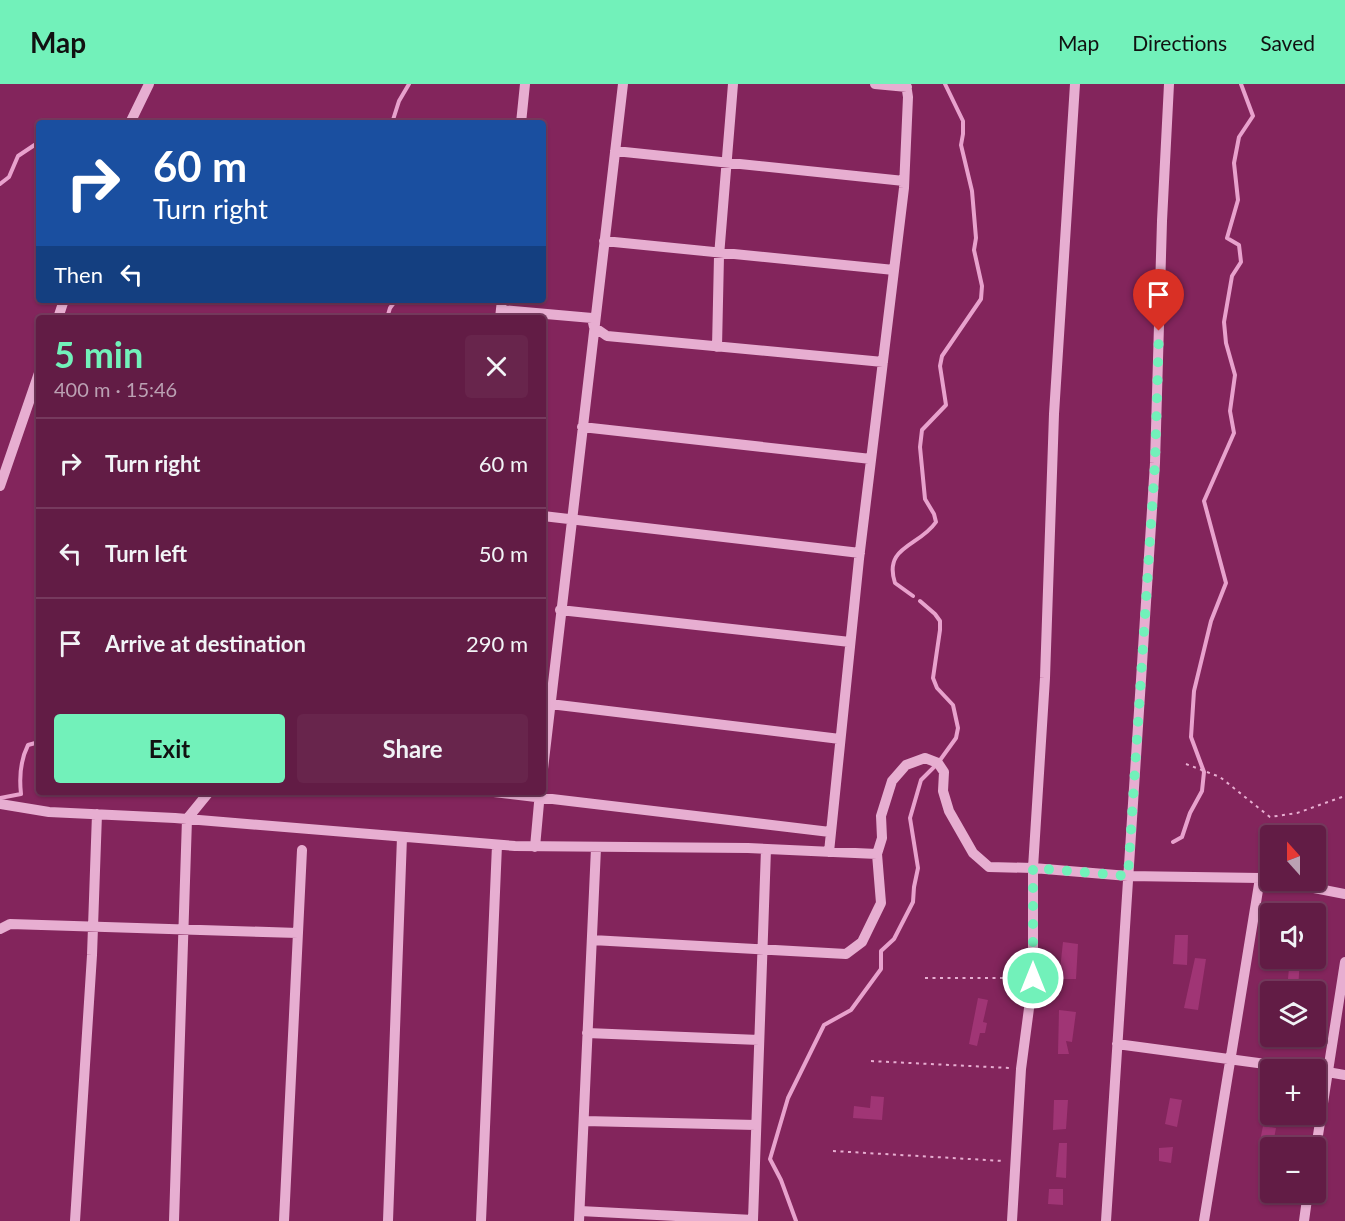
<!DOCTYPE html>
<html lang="en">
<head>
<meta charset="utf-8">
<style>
  body { margin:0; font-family:Lato,sans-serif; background:#68254c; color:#f1f3f6; height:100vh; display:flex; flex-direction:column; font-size:22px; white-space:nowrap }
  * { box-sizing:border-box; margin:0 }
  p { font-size:20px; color:#bba1b3 }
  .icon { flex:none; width:33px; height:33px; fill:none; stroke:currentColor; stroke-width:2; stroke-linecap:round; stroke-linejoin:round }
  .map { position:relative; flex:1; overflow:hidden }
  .sheet { position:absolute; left:36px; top:231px; width:510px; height:480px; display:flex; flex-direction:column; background:#621c45; border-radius:6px; box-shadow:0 2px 4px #0004,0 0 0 2px #763a5e }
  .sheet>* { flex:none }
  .guide { position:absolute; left:36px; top:36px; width:510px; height:183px; border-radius:6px; box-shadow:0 2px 4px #0004,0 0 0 2px #763a5e; background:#1a4fa0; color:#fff; overflow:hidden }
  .needle { width:39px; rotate:339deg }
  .controls { position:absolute; left:1260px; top:741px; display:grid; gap:12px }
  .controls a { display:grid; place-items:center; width:66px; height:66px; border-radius:6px; background:#621c45; box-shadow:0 2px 4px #0004,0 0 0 2px #763a5e; font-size:30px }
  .pin { position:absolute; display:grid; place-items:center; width:51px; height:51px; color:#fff; margin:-62px -26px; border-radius:50% 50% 50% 0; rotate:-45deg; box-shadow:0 0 6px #0007 }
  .pin .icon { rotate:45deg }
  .me { position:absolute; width:66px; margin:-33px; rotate:0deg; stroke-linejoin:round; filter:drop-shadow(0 0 4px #0008) }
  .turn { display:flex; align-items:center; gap:21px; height:126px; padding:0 18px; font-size:27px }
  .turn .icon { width:78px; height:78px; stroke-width:2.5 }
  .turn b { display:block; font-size:42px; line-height:51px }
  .then { display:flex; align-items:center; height:57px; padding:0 18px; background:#0003; gap:12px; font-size:22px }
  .round { display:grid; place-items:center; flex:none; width:63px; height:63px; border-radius:6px; background:#68254c }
  .overview { display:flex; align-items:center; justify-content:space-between; height:102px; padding:0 18px }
  h1 { font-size:36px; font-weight:700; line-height:45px; color:#72f1ba }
  .button { display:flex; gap:12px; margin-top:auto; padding:12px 18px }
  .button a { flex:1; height:69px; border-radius:6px; background:#72f1ba; color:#111; font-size:24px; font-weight:700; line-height:69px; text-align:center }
  .button a+a { background:#68254c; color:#f1f3f6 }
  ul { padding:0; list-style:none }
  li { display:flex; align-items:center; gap:18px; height:90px; padding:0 18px; border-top:2px solid #763a5e }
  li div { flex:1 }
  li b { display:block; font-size:22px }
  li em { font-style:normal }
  header { display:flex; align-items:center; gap:36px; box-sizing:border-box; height:84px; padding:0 30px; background:#72f1ba; color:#111 }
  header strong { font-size:28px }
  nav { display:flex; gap:33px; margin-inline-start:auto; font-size:21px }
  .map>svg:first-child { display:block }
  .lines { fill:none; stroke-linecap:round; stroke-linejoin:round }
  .stream { stroke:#e8a2cd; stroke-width:4 }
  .building { fill:#a03575 }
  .path { stroke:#e7aed1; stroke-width:2; stroke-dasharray:3 4.5; stroke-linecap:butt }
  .minor { stroke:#e7aed1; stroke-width:10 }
  .route { stroke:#72f1ba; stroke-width:10; stroke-dasharray:0 18 }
</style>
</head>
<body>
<header>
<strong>Map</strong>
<nav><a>Map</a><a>Directions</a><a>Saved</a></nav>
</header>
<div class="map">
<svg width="1345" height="1137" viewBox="0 0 1345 1137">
  <rect width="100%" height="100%" fill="#83255c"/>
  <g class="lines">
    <path class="stream" d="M392 39 399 17 409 0
      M0 100 9 93 18 72 39 58
      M387 234 390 224 396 216
      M913 512 895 499C883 462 919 463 936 438L934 430 925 415 920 363 922 346 946 321 940 282 942 272 981 215 982 202 974 166 976 154 972 107 961 61 963 50V37L945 0
      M0 714 21 710C19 692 20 677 28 661L39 658
      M1173 758 1182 753 1190 729 1202 707 1204 688 1191 653 1194 607 1211 537 1226 499 1204 417 1234 349 1230 327 1235 291 1226 259 1224 238 1232 192 1241 178 1239 161 1227 154 1238 116 1234 79 1239 53 1253 32 1241 0
      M796 1137 781 1096 770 1075 788 1014 824 941 851 926 881 885V867L894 855 913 818 914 803 918 784 910 734 921 696 938 679 956 654 958 644 953 621 937 604 933 594 940 546V537L935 530 920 517"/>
  </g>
  <path class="building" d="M1175 851H1188L1187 881 1173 880Z
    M1063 858 1078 860 1076 895H1059Z
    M1195 874 1206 875 1198 926 1184 924Z
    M1290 874H1300L1298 906 1287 905Z
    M978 914 988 916 983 938 987 939 985 949H980L977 962 969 960Z
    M1059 926 1076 928 1072 958 1066 957 1069 970H1058Z
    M871 1012 884 1013 882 1036 853 1034 854 1022 870 1024Z
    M1170 1014 1182 1016 1177 1043 1165 1040Z
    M1054 1016H1068L1066 1045 1053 1046Z
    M1263 1042 1276 1044 1273 1060 1260 1057Z
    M1059 1059H1067L1066 1094 1056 1093Z
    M1173 1063 1171 1079 1159 1077V1064Z
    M1049 1105H1063V1121L1048 1120Z"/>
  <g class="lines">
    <path class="path" d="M1186 680 1220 693 1270 733 1297 729 1345 712
      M925 894H1021
      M871 977 1009 984
      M833 1067 1003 1077"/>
    <path class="minor" d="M875 0 907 3
      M130 39 149 0
      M521 39 525 0
      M615 67 904 97
      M604 157 894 186
      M501 226 592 234 594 243 607 252 883 278
      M58 234 64 216
      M500 234 502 216
      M717 263 719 172 733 0
      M582 343 871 375
      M0 402 39 289
      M543 432 860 469
      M560 526 850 558
      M550 620 840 655
      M543 685 623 0
      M494 708 830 748
      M0 720 49 728 175 734 515 762 748 764 877 770 882 754 881 732 892 697 906 681 925 674 938 679 944 688 943 707 949 727 973 769 989 783 1033 784 1128 792 1260 794 1270 796
      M535 763 540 708
      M829 768 859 475 904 104 908 13 906 0
      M1273 796 1345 810
      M0 845 10 840 298 849
      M592 856 846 870 862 858 881 819 877 770
      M587 949 759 956
      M1117 960 1310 986
      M1316 986 1345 991
      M584 1037 756 1041
      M1316 1064 1345 878
      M580 1127 753 1136 766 765
      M75 1137 92 871 97 730
      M174 1137 187 735 209 708
      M284 1137 302 766
      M388 1137 402 753
      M481 1137 497 761
      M579 1137 596 764
      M1012 1137 1021 985 1033 894V784L1045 594 1054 330 1075 0
      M1106 1137 1155 379 1162 137 1169 0
      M1204 1137 1260 794
      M1304 1137 1308 1108"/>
  </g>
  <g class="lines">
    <path class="route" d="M1033 894V784L1128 792 1155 379 1159 247"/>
  </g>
</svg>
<div class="controls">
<a><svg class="needle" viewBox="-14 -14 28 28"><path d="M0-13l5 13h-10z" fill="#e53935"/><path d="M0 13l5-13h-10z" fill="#bba1b3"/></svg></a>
<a><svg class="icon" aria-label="sound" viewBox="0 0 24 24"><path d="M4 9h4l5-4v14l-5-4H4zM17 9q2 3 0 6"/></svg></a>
<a><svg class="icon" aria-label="layers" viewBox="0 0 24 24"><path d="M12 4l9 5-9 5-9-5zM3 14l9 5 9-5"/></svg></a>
<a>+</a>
<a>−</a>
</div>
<div class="pin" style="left:1159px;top:247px;background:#d93025"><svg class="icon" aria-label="arrive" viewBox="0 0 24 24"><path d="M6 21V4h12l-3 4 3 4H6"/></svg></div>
<svg class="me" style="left:1033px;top:894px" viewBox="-20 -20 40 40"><circle r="17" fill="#72f1ba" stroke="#fff" stroke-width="3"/><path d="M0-11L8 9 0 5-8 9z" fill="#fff"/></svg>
<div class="guide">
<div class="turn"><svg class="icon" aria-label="right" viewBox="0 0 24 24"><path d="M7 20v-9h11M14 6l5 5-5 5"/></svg><div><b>60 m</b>Turn right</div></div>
<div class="then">Then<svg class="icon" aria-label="left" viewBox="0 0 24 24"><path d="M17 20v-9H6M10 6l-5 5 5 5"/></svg></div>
</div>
<section class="sheet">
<div class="overview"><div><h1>5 min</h1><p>400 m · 15:46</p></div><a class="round"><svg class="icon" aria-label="close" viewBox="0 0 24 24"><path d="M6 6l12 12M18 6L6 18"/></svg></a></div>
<ul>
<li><svg class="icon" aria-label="right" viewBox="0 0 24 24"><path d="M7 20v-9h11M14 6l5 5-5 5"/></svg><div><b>Turn right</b></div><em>60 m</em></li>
<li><svg class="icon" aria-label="left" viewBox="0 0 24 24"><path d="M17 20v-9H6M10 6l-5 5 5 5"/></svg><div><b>Turn left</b></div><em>50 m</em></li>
<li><svg class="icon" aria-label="arrive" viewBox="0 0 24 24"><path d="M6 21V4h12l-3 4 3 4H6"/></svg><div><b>Arrive at destination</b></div><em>290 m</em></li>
</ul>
<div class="button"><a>Exit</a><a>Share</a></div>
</section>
</div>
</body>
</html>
